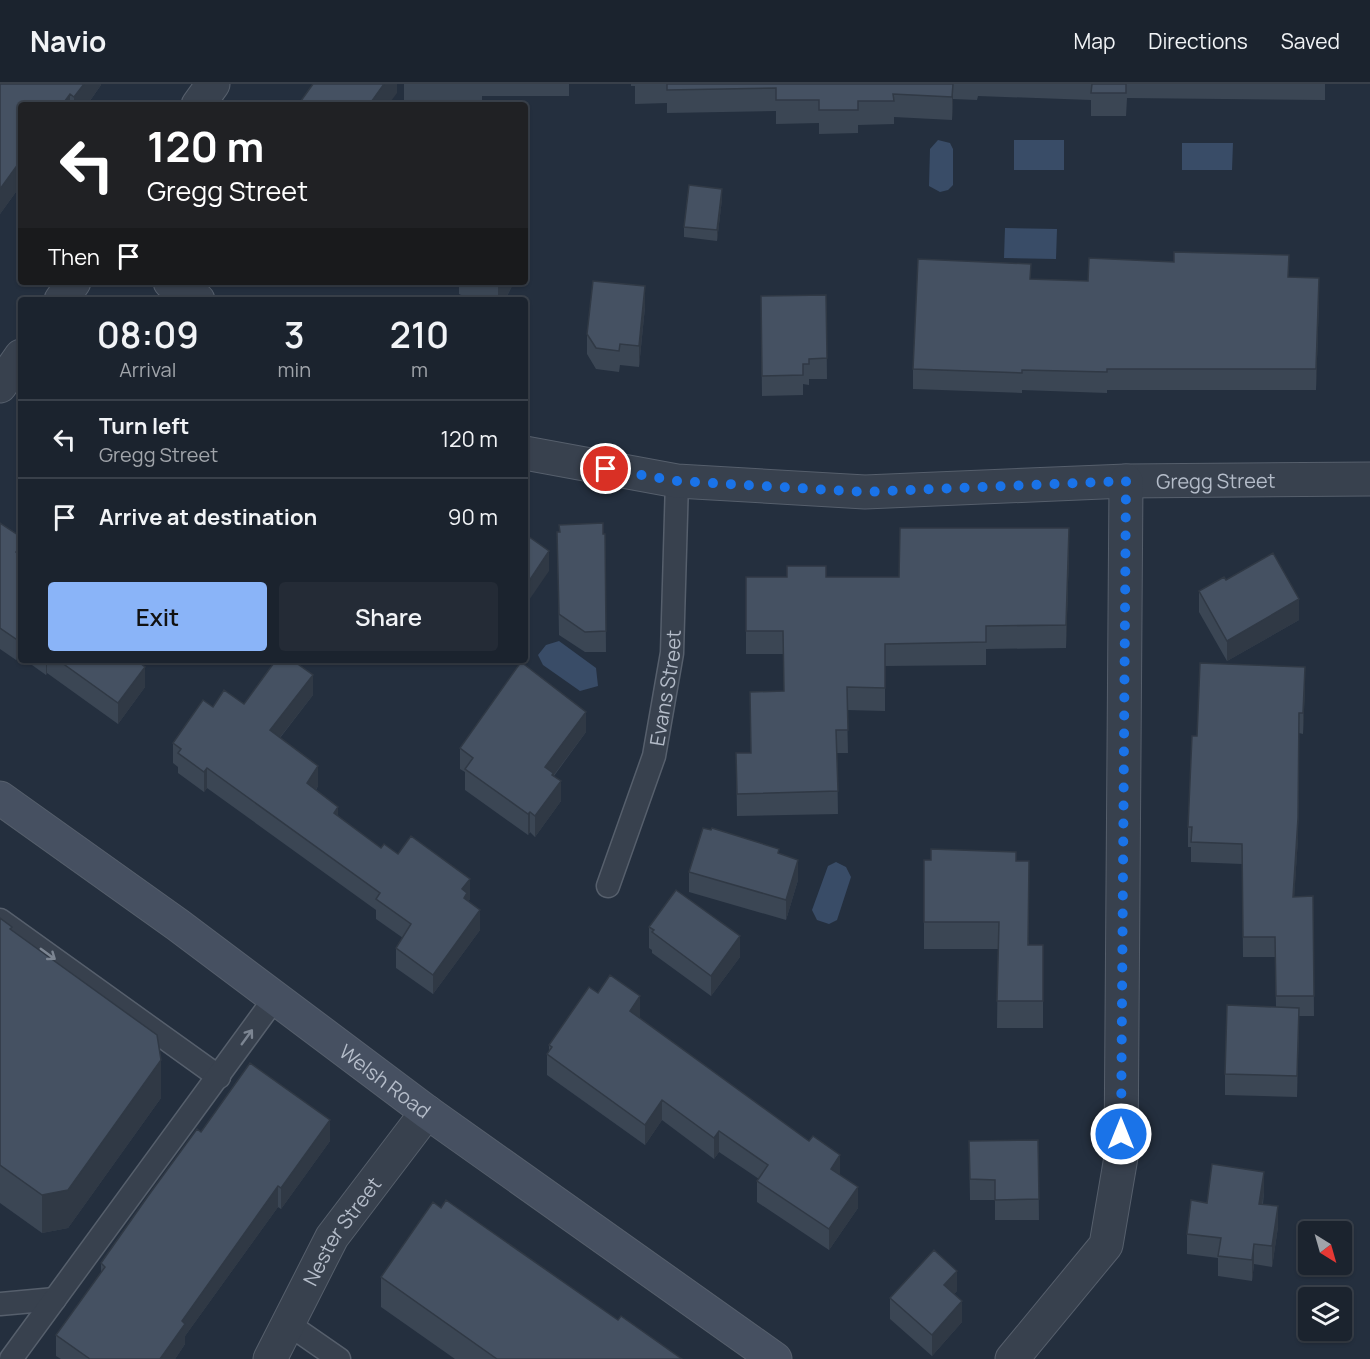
<!DOCTYPE html>
<html lang="en">
<head>
<meta charset="utf-8">
<style>
  body { margin:0; font-family:Manrope,sans-serif; background:#242b36; color:#f1f3f6; height:100vh; display:flex; flex-direction:column; font-size:22px; white-space:nowrap }
  * { box-sizing:border-box; margin:0 }
  p { font-size:20px; color:#a0a4aa }
  .icon { flex:none; width:33px; height:33px; fill:none; stroke:currentColor; stroke-width:2; stroke-linecap:round; stroke-linejoin:round }
  .map { position:relative; flex:1; overflow:hidden }
  .panel { position:absolute; left:18px; top:213px; width:510px; height:366px; display:flex; flex-direction:column; background:#1b232e; border-radius:6px; box-shadow:0 2px 4px #0004,0 0 0 2px #39404a }
  .panel>* { flex:none }
  .hud { position:absolute; left:18px; top:18px; width:510px; height:183px; border-radius:6px; box-shadow:0 2px 4px #0004,0 0 0 2px #39404a; background:#202124; color:#fff; overflow:hidden }
  .needle { width:39px; rotate:143deg }
  .fabs { position:absolute; left:1298px; top:1137px; display:grid; gap:12px }
  .fabs a { display:grid; place-items:center; width:54px; height:54px; border-radius:6px; background:#1b232e; box-shadow:0 2px 4px #0004,0 0 0 2px #39404a; font-size:30px }
  .pin { position:absolute; display:grid; place-items:center; width:51px; height:51px; color:#fff; margin:-26px; border:3px solid #fff; border-radius:50%; box-shadow:0 2px 6px #0007 }
  .me { position:absolute; width:66px; margin:-33px; rotate:0deg; stroke-linejoin:round; filter:drop-shadow(0 0 4px #0008) }
  .turn { display:flex; align-items:center; gap:21px; height:126px; padding:0 30px; font-size:27px }
  .turn .icon { width:78px; height:78px; stroke-width:2.5 }
  .turn b { display:block; font-size:42px; line-height:51px }
  .then { display:flex; align-items:center; height:57px; padding:0 30px; background:#0003; gap:12px; font-size:22px }
  .eta { display:flex; justify-content:space-evenly; align-items:center; height:102px; text-align:center }
  .eta b { font-size:36px; font-weight:600; line-height:42px }
  .cta { display:flex; gap:12px; margin-top:auto; padding:12px 30px }
  .cta a { flex:1; height:69px; border-radius:6px; background:#8ab4f8; color:#111; font-size:24px; font-weight:600; line-height:69px; text-align:center }
  .cta a+a { background:#242b36; color:#f1f3f6 }
  ul { padding:0; list-style:none }
  li { display:flex; align-items:center; gap:18px; height:78px; padding:0 30px; border-top:2px solid #39404a }
  li div { flex:1 }
  li b { display:block; font-size:22px }
  li em { font-style:normal }
  header { display:flex; align-items:center; gap:36px; box-sizing:border-box; height:84px; padding:0 30px; background:#1b232e; border-bottom:2px solid #39404a }
  header strong { font-size:28px }
  nav { display:flex; gap:33px; margin-inline-start:auto; font-size:21px }
  .map>svg:first-child { display:block }
  .water { fill:#394c67 }
  .lines { fill:none; stroke-linecap:round; stroke-linejoin:round }
  .lane-casing { stroke:#565f6c; stroke-width:25 }
  .street-casing { stroke:#565f6c; stroke-width:35 }
  .secondary-casing { stroke:#565f6c; stroke-width:35 }
  .lane { stroke:#38414e; stroke-width:22 }
  .street { stroke:#38414e; stroke-width:33 }
  .secondary { stroke:#465061; stroke-width:33 }
  .wall { fill:#3b4654 }
  .shaded-wall { fill:#303945 }
  .building { fill:#455162; stroke:#303945; stroke-width:1.5 }
  .oneway { stroke:#7c8592 }
  .route { stroke:#1a73e8; stroke-width:10; stroke-dasharray:0 18 }
  .labels { text-anchor:middle; dominant-baseline:central; stroke-width:6; stroke-linejoin:round; paint-order:stroke }
  .street-label { font-size:20px; fill:#b4bcc9; stroke:#1d2633 }
</style>
</head>
<body>
<header>
<strong>Navio</strong>
<nav><a>Map</a><a>Directions</a><a>Saved</a></nav>
</header>
<div class="map">
<svg width="1370" height="1275" viewBox="0 0 1370 1275">
  <rect width="100%" height="100%" fill="#242f3e"/>
  <path class="water" d="M938 56 950 59 953 65V101L948 106 940 108 929 102 930 65Z
    M1014 56H1064V86H1014Z
    M1182 59H1233L1232 86H1182Z
    M1005 144 1057 145 1056 175 1004 174Z
    M559 557 596 584 598 602 580 607 543 581 538 571 546 561Z
    M836 778 846 783 851 793 837 836 829 840 817 836 812 826 828 782Z"/>
  <g class="lines">
    <g class="lane-casing">
      <g id="lane">
        <path id="s1" d="M608 802 654 672 672 569 677 397"/>
        <path d="M0 836 219 993"/>
        <path d="M0 1220 55 1215"/>
        <path d="M287 1239 339 1275"/>
        <path d="M11 1275 275 914"/>
      </g>
    </g>
    <g class="street-casing">
      <g id="street">
        <path d="M198 21 213 0"/>
        <path d="M170 198 198 216"/>
        <path d="M61 216 74 198"/>
        <path d="M0 302 21 272"/>
        <path id="s2" d="M525 369 677 397 865 408 1126 397 1370 395"/>
        <path id="s3" d="M270 1275 332 1153 427 1028"/>
        <path d="M1012 1275 1106 1161 1121 1073 1126 397"/>
      </g>
    </g>
    <g class="secondary-casing">
      <g id="secondary">
        <path id="s4" d="M0 714 178 841 427 1028 775 1275"/>
      </g>
    </g>
    <use href="#lane" class="lane"/>
    <use href="#street" class="street"/>
    <use href="#secondary" class="secondary"/>
  </g>
  <path class="wall" d="M0 0H101V1L87 21H21V101L0 130Z
    M404 0H569V12H482V20L404 21Z
    M631 0H1325V16L1127 14 1126 32H1091V16L978 12 977 16 953 15 952 36 894 33V40L858 41V49L819 50V39L776 40V27L667 29V19L635 20V2H631Z
    M722 115 717 157 684 153V143Z
    M1289 193 1319 214 1316 306H1107V309L1022 306V309L913 305V285L1031 195 1088 197Z
    M459 198H514L505 216H472L459 210Z
    M826 211 827 295H809V301L803 300V311L762 312 761 233Z
    M645 223 639 283 620 281 619 288 596 285 587 270V250Z
    M0 439 21 453V573L19 571 16 576 0 565Z
    M557 448 605 450 606 568H585L559 551Z
    M1069 467 1066 564 986 565V581L885 582V627L847 626 848 669H837L838 730 737 732 736 669H751L750 608 784 607 783 570H746V493H899Z
    M1199 507 1299 536 1227 577 1199 528Z
    M25 576H136L145 603 118 640 47 589 46 591Z
    M1305 603 1303 650 1299 649 1298 754 1294 813 1313 812 1314 932H1299L1297 1013 1225 1011V990L1276 923 1275 873H1243L1242 780 1191 778V763H1188V743L1197 652Z
    M313 611 280 654 318 702 316 706 338 732 381 764 398 770 470 815 468 817 480 846 433 910 396 884V864L403 854 376 835V826L207 704 204 708 178 689V683L173 679V659L213 623Z
    M586 648 554 692 561 717 535 753 530 748 528 751 465 706V688L460 685V664Z
    M779 770 798 796 786 836 689 808V788Z
    M924 776 1016 777 1029 861H1043V944H997L998 865H924Z
    M0 834 161 1014 68 1144 42 1149 0 1119Z
    M649 843 740 873 711 912 652 869V866L649 864Z
    M598 909 640 933V934L840 1091 858 1124 829 1166 757 1118V1097L759 1095 719 1068 714 1075 662 1036 645 1061 547 991V970L549 967V961Z
    M201 1048 330 1057 281 1125 278 1123 185 1252V1260L175 1275H61L56 1272V1251L101 1189V1179Z
    M1038 1056 1039 1136H995V1116H970L969 1057Z
    M1264 1108 1263 1120 1278 1143 1272 1183 1254 1180 1252 1197 1218 1192V1174L1187 1170V1150L1207 1119Z
    M441 1124 618 1236 682 1275H455L381 1223V1193Z
    M957 1207 954 1210 962 1238 932 1272 890 1235V1214Z"/>
  <path class="shaded-wall" d="M84 0H101V1L87 21H74V13Z
    M384 0H397V9L388 21H369Z
    M953 0V15L952 36V13Z
    M70 10V21H62Z
    M21 76V101L0 130V105Z
    M722 105V115L717 157V146Z
    M1319 194V214L1316 306V285Z
    M500 198H514L505 216H498V202Z
    M645 202V223L639 283V262Z
    M1069 444V467L1066 564V541Z
    M21 461V481L16 468Z
    M549 467V487L525 522V503Z
    M1299 515V536L1227 577V557Z
    M19 551V571L16 576V555Z
    M46 576H47V589L46 591Z
    M145 583V603L118 640V619Z
    M1305 583V603L1303 650V629Z
    M313 591V611L270 666V646Z
    M586 628V648L553 692 561 697V717L535 753V732L545 683Z
    M1299 649 1298 754 1293 833V813Z
    M318 682V702L307 719V699Z
    M207 684V704L204 708V688Z
    M338 723V742L334 729Z
    M530 728V748L528 751V730Z
    M798 776V796L786 836V816Z
    M470 795V815L467 818V829L462 805Z
    M480 826V846L433 910V891Z
    M740 852V873L711 912V892Z
    M640 912V933L630 948V927Z
    M1299 924V944L1297 1013V992Z
    M161 976V1014L68 1144 42 1149V1111Z
    M662 1016V1036L645 1061V1041Z
    M330 1036V1057L281 1125V1104Z
    M719 1047V1068L714 1075V1054Z
    M840 1071V1091L831 1085Z
    M1264 1088V1108L1259 1140V1120Z
    M278 1102V1123L185 1252V1260L175 1275H160L182 1237Z
    M858 1103V1124L829 1166V1145Z
    M1278 1122V1143L1272 1183V1162Z
    M1254 1160V1180L1252 1197V1176Z
    M957 1187V1207L944 1222V1201Z
    M962 1217V1238L932 1272V1251Z"/>
  <path class="building" d="M0 0H84L74 13 70 10 62 21H21V76L0 105Z
    M313 0H384L369 21H298Z
    M667 0H953L952 13 893 10 894 17H858V26H819V16H776V4L667 6Z
    M1092 0H1126V9H1091Z
    M689 101 722 105 717 146 684 143Z
    M1174 168 1289 171 1288 193 1319 194 1316 285H1107V288L1022 286V289L913 285 918 175 1031 180 1030 195 1088 197 1089 174 1174 178Z
    M593 197 645 202 639 262 620 260 619 267 596 264 587 250Z
    M491 198H500L498 202Z
    M826 211 827 274 809 275V280H803V291L762 292 761 212Z
    M0 439 21 453V461L16 468 21 471V552L19 551 16 555 0 544Z
    M603 439V450H605L606 547 585 548 559 530 557 448H560L559 441Z
    M900 444H1069L1066 541 986 542V558L885 560V604L847 603 848 646H836L838 707 737 710 736 669H751L750 608 784 607 783 547H746V493H787V482H826V493H899Z
    M525 450 549 467 525 503Z
    M1273 469 1299 515 1227 557 1199 507 1224 493 1226 496Z
    M58 576H136L145 583 118 619Z
    M276 576H292L313 591 270 646 318 682 307 699 338 723 334 729 381 764 384 760 398 770 411 752 470 795 462 805 467 809 464 814 480 826 433 891 396 864 411 840 376 815 380 809 207 684 204 688 178 669 181 665 173 659 203 616 213 623 224 606 244 620Z
    M521 578 586 628 545 683 553 689 552 691 561 697 535 732 530 728 528 730 465 685 473 674 460 664Z
    M1200 579 1305 583 1303 629H1299L1298 734 1293 813 1313 812 1314 912H1276L1275 853H1243L1242 760 1191 758 1192 743H1188L1192 652H1197Z
    M703 744 711 746 712 744 779 765 778 769 798 776 786 816 689 788Z
    M931 765 1016 768V777H1029L1028 861H1043V917H997L999 838H924V776H931Z
    M676 806 740 852 711 892 652 848 654 846 649 843Z
    M0 834 12 843 10 845 157 951 161 976 68 1106 42 1111 0 1081Z
    M610 891 640 912 630 927 809 1057 813 1052 840 1071 831 1085 858 1103 829 1145 757 1097 768 1081 719 1047 714 1054 662 1016 645 1041 547 970 552 963 549 961 589 903 598 909Z
    M1227 921 1299 924 1297 992 1225 990Z
    M250 979 330 1036 281 1104 278 1102 182 1237 185 1240 160 1275H90L56 1251 105 1183 101 1179 148 1112 197 1045 201 1048Z
    M1038 1056 1039 1115 995 1116V1096L970 1095 969 1057Z
    M1212 1080 1264 1088 1259 1120 1278 1122 1272 1162 1254 1160 1252 1176 1218 1172 1221 1154 1187 1150 1191 1116 1207 1119Z
    M446 1116 618 1236 621 1232 682 1275H497L381 1193 433 1118 441 1124Z
    M934 1166 957 1187 944 1201 962 1217 932 1251 890 1214Z"/>
  <defs><path id="oneway-shaft" d="M-6 0H5M1.5-3L5.5 0L1.5 3" fill="none" stroke-width="1.6" stroke-linecap="round" stroke-linejoin="round" transform="scale(1.5)"/></defs>
  <g class="oneway">
    <use href="#oneway-shaft" transform="translate(48 870) rotate(36)"/>
    <use href="#oneway-shaft" transform="translate(247 953) rotate(-54)"/>
  </g>
  <g class="lines">
    <path class="route" d="M606 385 677 397 865 408 1126 397 1121 1050"/>
  </g>
  <g class="labels">
    <g class="street-label">
      <text stroke="none"><textPath href="#s2" startOffset="694">Gregg Street</textPath></text>
      <text stroke="none"><textPath href="#s1" startOffset="207">Evans Street</textPath></text>
      <text stroke="none"><textPath href="#s4" startOffset="478">Welsh Road</textPath></text>
      <text stroke="none"><textPath href="#s3" startOffset="147">Nester Street</textPath></text>
    </g>
  </g>
</svg>
<div class="fabs">
<a><svg class="needle" viewBox="-14 -14 28 28"><path d="M0-13l5 13h-10z" fill="#e53935"/><path d="M0 13l5-13h-10z" fill="#a0a4aa"/></svg></a>
<a><svg class="icon" aria-label="layers" viewBox="0 0 24 24"><path d="M12 4l9 5-9 5-9-5zM3 14l9 5 9-5"/></svg></a>
</div>
<div class="pin" style="left:606px;top:385px;background:#d93025"><svg class="icon" aria-label="arrive" viewBox="0 0 24 24"><path d="M6 21V4h12l-3 4 3 4H6"/></svg></div>
<svg class="me" style="left:1121px;top:1050px" viewBox="-20 -20 40 40"><circle r="17" fill="#1a73e8" stroke="#fff" stroke-width="3"/><path d="M0-11L8 9 0 5-8 9z" fill="#fff"/></svg>
<div class="hud">
<div class="turn"><svg class="icon" aria-label="left" viewBox="0 0 24 24"><path d="M17 20v-9H6M10 6l-5 5 5 5"/></svg><div><b>120 m</b>Gregg Street</div></div>
<div class="then">Then<svg class="icon" aria-label="arrive" viewBox="0 0 24 24"><path d="M6 21V4h12l-3 4 3 4H6"/></svg></div>
</div>
<section class="panel">
<div class="eta">
<div><b>08:09</b><p>Arrival</p></div>
<div><b>3</b><p>min</p></div>
<div><b>210</b><p>m</p></div>
</div>
<ul>
<li><svg class="icon" aria-label="left" viewBox="0 0 24 24"><path d="M17 20v-9H6M10 6l-5 5 5 5"/></svg><div><b>Turn left</b><p>Gregg Street</p></div><em>120 m</em></li>
<li><svg class="icon" aria-label="arrive" viewBox="0 0 24 24"><path d="M6 21V4h12l-3 4 3 4H6"/></svg><div><b>Arrive at destination</b></div><em>90 m</em></li>
</ul>
<div class="cta"><a>Exit</a><a>Share</a></div>
</section>
</div>
</body>
</html>
